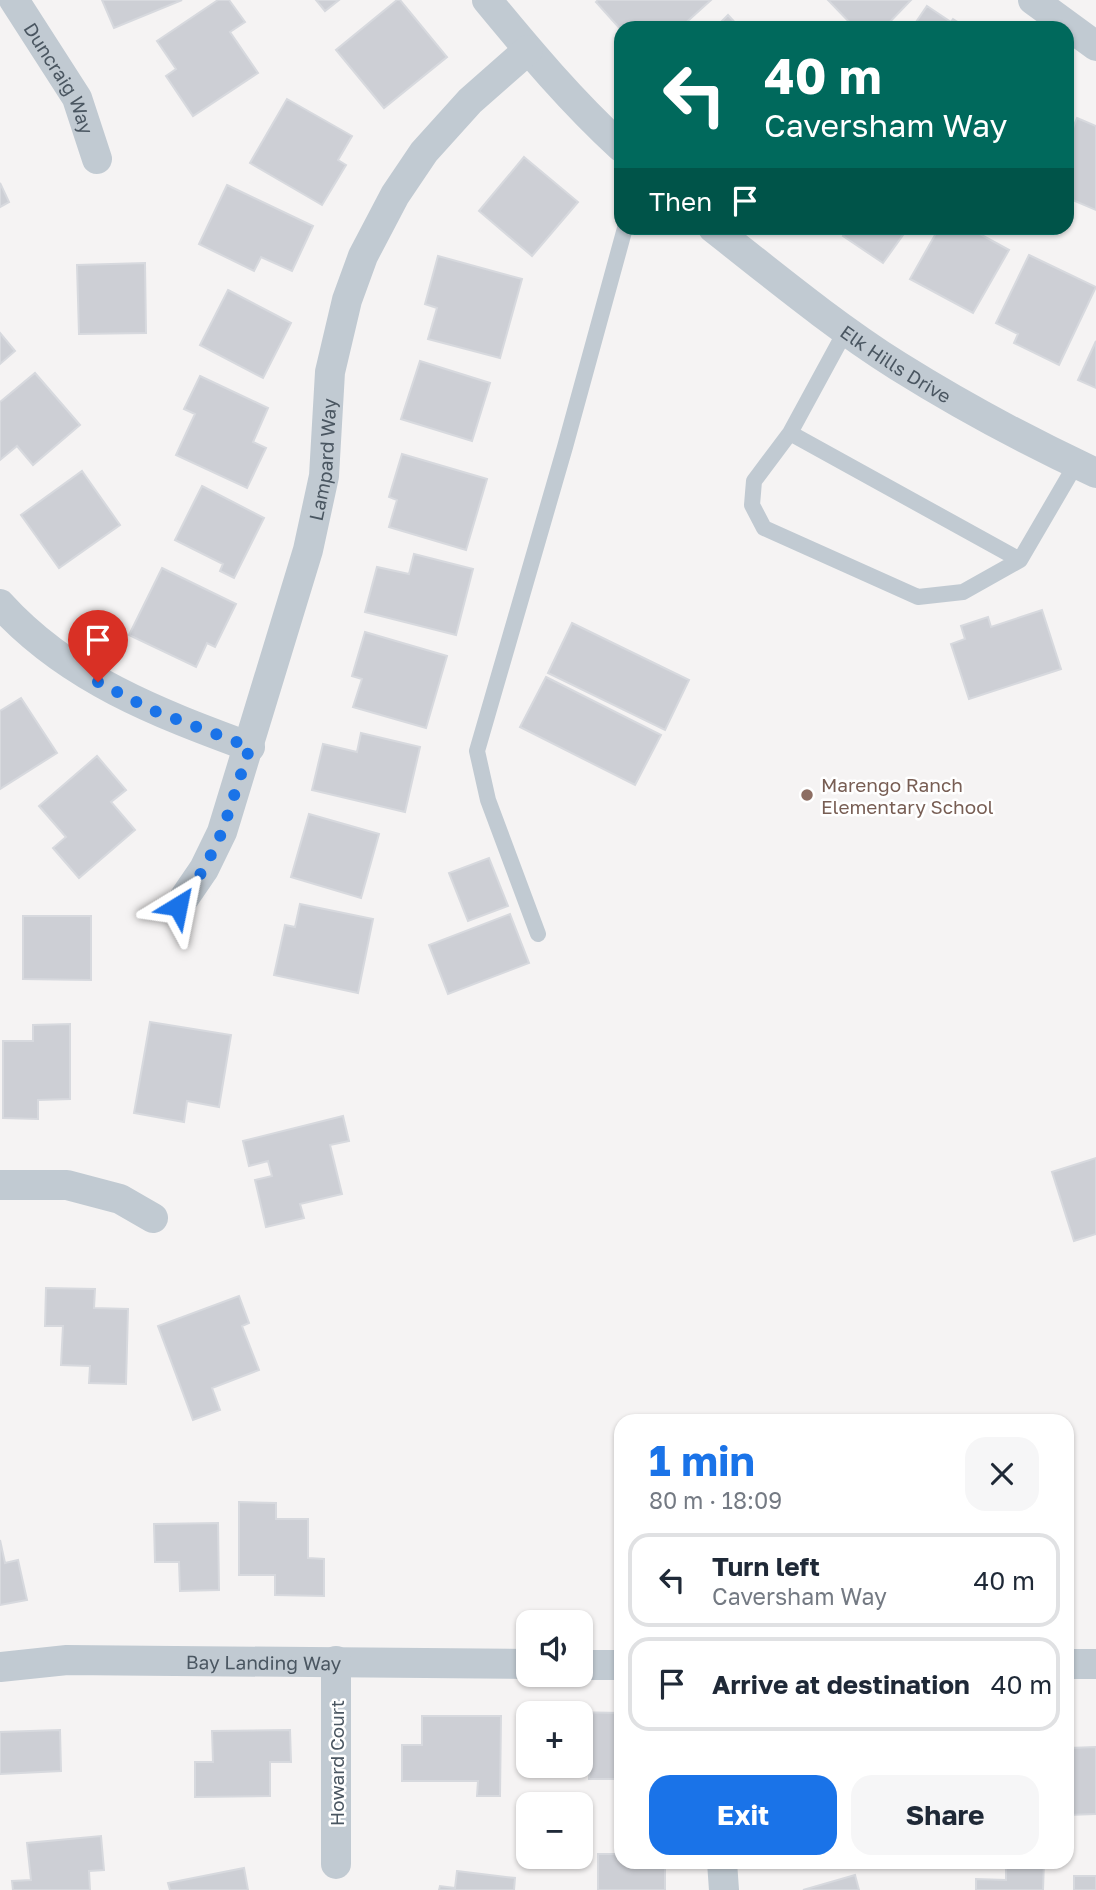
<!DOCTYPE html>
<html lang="en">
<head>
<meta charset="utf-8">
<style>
  body { margin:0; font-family:"Golos Text",sans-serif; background:#f6f6f7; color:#1f2937; height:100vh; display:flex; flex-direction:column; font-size:26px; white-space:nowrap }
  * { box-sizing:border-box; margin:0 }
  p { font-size:23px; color:#747a83 }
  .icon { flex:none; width:38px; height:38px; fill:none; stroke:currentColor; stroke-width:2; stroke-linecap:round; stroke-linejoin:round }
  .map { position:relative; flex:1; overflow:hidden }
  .panel { position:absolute; left:614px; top:1414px; width:460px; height:455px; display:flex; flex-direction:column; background:#fff; border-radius:21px; box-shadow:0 2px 5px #0004 }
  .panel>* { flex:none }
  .top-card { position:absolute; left:614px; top:21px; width:460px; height:214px; border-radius:21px; box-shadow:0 2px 5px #0004; background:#00695c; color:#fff; overflow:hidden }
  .tools { position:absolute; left:516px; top:1610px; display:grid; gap:14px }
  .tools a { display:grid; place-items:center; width:77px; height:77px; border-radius:14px; background:#fff; box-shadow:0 2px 5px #0004; font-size:35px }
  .pin { position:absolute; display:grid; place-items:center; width:60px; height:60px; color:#fff; margin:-72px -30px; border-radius:50% 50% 50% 0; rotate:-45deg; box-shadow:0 0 7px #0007 }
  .pin .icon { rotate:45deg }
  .me { position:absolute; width:77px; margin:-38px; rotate:35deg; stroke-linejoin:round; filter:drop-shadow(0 0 5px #0008) }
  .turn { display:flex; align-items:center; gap:24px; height:147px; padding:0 35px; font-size:32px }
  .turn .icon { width:91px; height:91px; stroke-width:2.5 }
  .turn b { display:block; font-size:49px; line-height:60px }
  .then { display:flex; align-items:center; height:66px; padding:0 35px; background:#0003; gap:14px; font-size:26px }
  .round { display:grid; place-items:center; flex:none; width:74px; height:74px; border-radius:21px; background:#f6f6f7 }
  .overview { display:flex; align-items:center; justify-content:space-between; height:119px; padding:0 35px }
  h1 { font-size:42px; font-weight:700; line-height:52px; color:#1a73e8 }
  .cta { display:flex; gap:14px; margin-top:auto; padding:14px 35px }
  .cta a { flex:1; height:80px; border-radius:21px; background:#1a73e8; color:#fff; font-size:28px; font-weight:700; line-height:80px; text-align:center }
  .cta a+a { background:#f6f6f7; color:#1f2937 }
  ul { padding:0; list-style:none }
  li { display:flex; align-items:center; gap:21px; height:94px; margin:0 14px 10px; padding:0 21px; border:4px solid #e0e1e3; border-radius:21px }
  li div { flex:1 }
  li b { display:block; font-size:26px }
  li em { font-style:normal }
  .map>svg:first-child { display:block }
  .building { fill:#cdcfd5; stroke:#d7d9de; stroke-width:2 }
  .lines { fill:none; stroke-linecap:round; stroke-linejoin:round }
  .lane { stroke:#c1cad2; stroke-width:16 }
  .street { stroke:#c1cad2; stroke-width:30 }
  .route { stroke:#1a73e8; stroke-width:12; stroke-dasharray:0 21.6 }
  .education-dot { fill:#8d6e63; stroke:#fff; stroke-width:2.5 }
  .labels { text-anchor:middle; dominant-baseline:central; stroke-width:5; stroke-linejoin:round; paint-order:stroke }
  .street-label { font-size:19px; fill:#4a5661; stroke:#fff }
  .education-label { font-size:19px; fill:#785e54; stroke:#fff; text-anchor:start }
</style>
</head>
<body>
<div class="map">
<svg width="1096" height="1890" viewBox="0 0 1096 1890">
  <rect width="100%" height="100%" fill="#f5f3f3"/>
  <path class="building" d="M102 0H182L114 28Z
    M218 0H229L245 22 230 32 258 73 193 116 166 76 176 69 157 41Z
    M316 0H339L325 11Z
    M397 0H400L447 57 384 108 336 50Z
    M598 0H711L680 28H621V30L596 2Z
    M828 0H911L884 28H855Z
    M927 6 951 22 953 19 967 28H912Z
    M728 15 740 28H715Z
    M287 99 352 136 338 160 346 165 322 205 250 163Z
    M1077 118 1096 126V210L1068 198V140Z
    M524 157 578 202 532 256 479 211Z
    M0 183 9 202 0 207Z
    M227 185 313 226 292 271 261 257 254 271 199 244Z
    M849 228H908L883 263 843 236Z
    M939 228H969L1009 250 973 313 910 279Z
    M1029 255 1096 287 1059 365 1014 343 1018 334 996 323Z
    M438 256 522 279 500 358 428 339 437 308 425 304Z
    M145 263 146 333 79 334 77 265Z
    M228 290 291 323 263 378 200 345Z
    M0 333 15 351 0 364Z
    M1096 341V388L1078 380Z
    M420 361 490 383 472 441 401 419Z
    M35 373 80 425 33 465 17 446 0 460V402Z
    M200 376 268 408 253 442 266 448 247 488 176 455 195 414 184 409Z
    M402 454 487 479 466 550 389 527 397 500 389 497Z
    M82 471 120 525 59 568 21 515Z
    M202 486 264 518 234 578 220 571 223 564 175 540Z
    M414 554 473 569 456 635 365 612 377 567 409 574Z
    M162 568 236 604 215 647 207 643 196 667 129 635Z
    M1042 610 1061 669 969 699 951 644 965 639 961 626 988 617 991 627Z
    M572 623 689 680 665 730 548 673Z
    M365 632 447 656 426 728 353 707 362 679 352 676Z
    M546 677 661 735 635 785 520 727Z
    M21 698 57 753 0 789V711Z
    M361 733 420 747 405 812 312 790 323 744 357 752Z
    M97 756 126 790 111 802 135 830 79 878 53 848 66 837 39 806Z
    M309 814 379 834 361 898 291 877Z
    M489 858 508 906 468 921 449 873Z
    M300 904 373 919 358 993 274 975 285 925 295 927Z
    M510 914 529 963 448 994 429 945Z
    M23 916H91V980L23 979Z
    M150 1022 231 1035 219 1107 187 1101 184 1122 134 1113Z
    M70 1024V1099L38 1100V1119L3 1118V1041H33V1025Z
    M343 1116 349 1141 330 1145 342 1194 300 1204 304 1218 266 1227 255 1180 272 1176 268 1161 249 1166 243 1141Z
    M1096 1158V1234L1074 1241 1052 1172Z
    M46 1288 95 1289 94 1308 128 1309 126 1384 89 1383 90 1366 61 1365 63 1326H45Z
    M239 1296 249 1323 242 1326 259 1370 212 1388 220 1410 193 1420 158 1326Z
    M239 1502 276 1503V1519H308V1558L324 1559V1596L275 1595V1575H239Z
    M218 1523 219 1590 180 1591 179 1562H155L154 1524Z
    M0 1540 5 1563 18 1560 27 1600 0 1605Z
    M570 1712 621 1713V1779H589L590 1748H581V1713Z
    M422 1716H501L500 1796H477L478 1781H402V1745H422Z
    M60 1730 61 1771 0 1774V1732Z
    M290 1730 291 1762H270V1796L195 1797V1762H213L212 1731Z
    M1096 1747V1814L1068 1815V1787H1070L1069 1748Z
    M101 1836 104 1870 89 1871 90 1890H13L12 1881 31 1880 27 1843Z
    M598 1854H621V1862H665V1890H598Z
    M1006 1862H1044L1043 1890H976V1879L1006 1880Z
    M244 1868 248 1890H170L168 1883Z
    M457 1871 515 1878 514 1890H439L440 1886 455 1888Z
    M855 1875 859 1890H803Z
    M1074 1876H1096V1890H1074Z"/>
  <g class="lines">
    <path class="lane" d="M846 330 790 433 754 481 752 505 764 528 918 597 963 592 1020 560 1076 464
      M790 433 1020 560
      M538 934 488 800 477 751 565 447 625 228"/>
    <g class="street">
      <path id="s1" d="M14 0 77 98 97 159"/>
      <path d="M487 0C529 51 572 102 621 147"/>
      <path d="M1033 0 1096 46"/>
      <path id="s2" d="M713 228C773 275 833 325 898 366 962 406 1027 441 1096 473"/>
      <path d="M0 604C68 679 158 713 250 747"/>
      <path id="s3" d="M178 907 204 869 222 832 308 550 324 476 330 372 347 300 363 256 395 195 424 152 470 101 528 50"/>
      <path d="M0 1185H67L120 1199 153 1218"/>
      <path d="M1068 1664H1096"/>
      <path d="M581 1665H621"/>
      <path id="s4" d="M0 1667 67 1660 528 1664"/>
      <path d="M722 1862 724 1890"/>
      <path d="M336 1864V1661"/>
    </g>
  </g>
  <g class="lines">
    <path class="route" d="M98 682 152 710 250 747 222 832 204 869 178 906"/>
  </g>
  <circle class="education-dot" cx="807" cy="795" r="7"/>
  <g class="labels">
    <g class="street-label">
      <text stroke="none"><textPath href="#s1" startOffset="91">Duncraig Way</textPath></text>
      <text stroke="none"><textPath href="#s2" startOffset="228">Elk Hills Drive</textPath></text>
      <text stroke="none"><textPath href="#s3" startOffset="474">Lampard Way</textPath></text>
      <text stroke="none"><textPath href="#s4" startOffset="264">Bay Landing Way</textPath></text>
      <text transform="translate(336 1763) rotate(-90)">Howard Court</text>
    </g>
    <g class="education-label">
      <text x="821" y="784">Marengo Ranch<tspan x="821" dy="22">Elementary School</tspan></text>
    </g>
  </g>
</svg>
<div class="tools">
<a><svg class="icon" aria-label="sound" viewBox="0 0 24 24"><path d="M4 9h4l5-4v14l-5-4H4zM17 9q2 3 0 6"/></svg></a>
<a>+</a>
<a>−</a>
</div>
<div class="pin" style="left:98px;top:682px;background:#d93025"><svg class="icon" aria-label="arrive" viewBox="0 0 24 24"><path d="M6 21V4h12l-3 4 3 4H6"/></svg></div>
<svg class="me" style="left:178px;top:906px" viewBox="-20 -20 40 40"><path d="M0-17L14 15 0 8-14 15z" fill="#1a73e8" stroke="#fff" stroke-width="4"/></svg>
<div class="top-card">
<div class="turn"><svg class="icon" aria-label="left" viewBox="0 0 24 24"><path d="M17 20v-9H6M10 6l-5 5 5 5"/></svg><div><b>40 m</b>Caversham Way</div></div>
<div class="then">Then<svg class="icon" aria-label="arrive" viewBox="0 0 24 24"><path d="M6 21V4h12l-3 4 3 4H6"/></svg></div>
</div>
<section class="panel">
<div class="overview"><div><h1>1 min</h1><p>80 m · 18:09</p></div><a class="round"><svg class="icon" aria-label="close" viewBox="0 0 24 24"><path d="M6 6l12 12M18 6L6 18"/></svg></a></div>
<ul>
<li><svg class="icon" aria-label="left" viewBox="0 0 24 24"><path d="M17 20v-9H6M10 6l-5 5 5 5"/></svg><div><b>Turn left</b><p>Caversham Way</p></div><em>40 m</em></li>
<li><svg class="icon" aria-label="arrive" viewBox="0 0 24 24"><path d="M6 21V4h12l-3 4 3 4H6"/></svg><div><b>Arrive at destination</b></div><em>40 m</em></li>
</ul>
<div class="cta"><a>Exit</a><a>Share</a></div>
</section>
</div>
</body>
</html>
